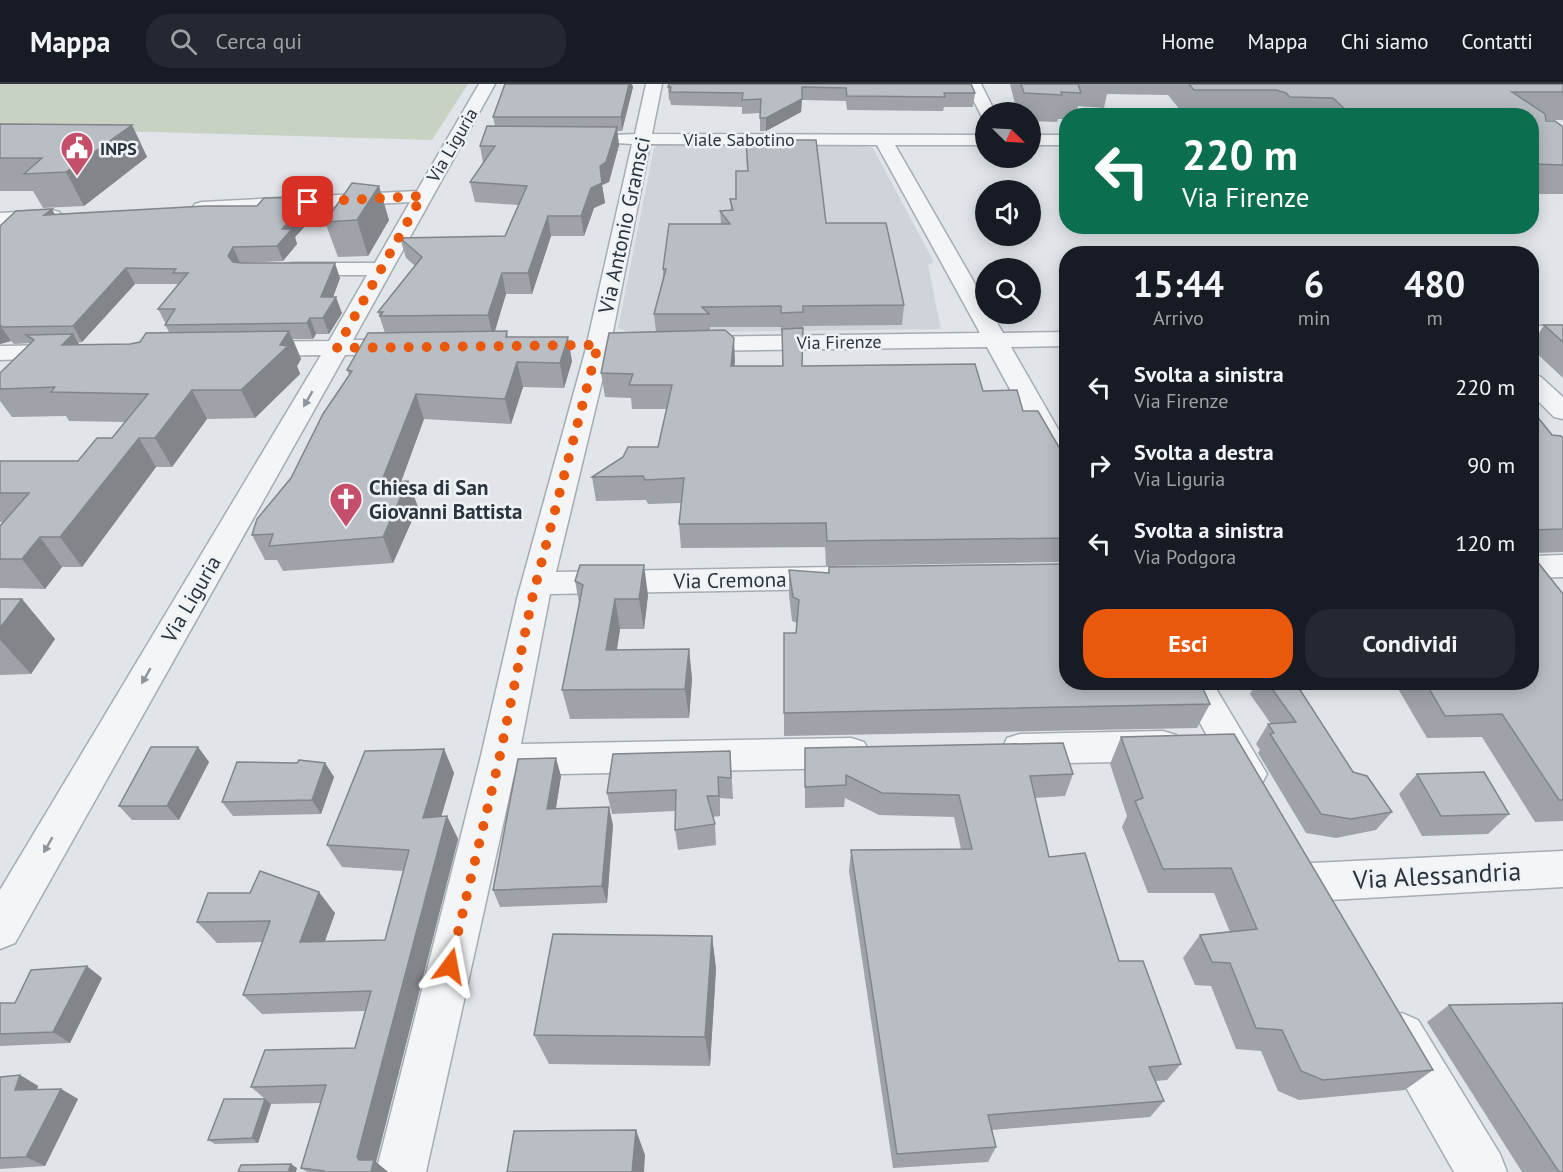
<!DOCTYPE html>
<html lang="it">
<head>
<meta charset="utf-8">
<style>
  body { margin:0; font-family:"PT Sans",sans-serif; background:#242831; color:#f1f3f6; height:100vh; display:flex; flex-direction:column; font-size:22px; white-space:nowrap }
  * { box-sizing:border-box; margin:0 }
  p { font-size:20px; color:#9ea1a6 }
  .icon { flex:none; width:33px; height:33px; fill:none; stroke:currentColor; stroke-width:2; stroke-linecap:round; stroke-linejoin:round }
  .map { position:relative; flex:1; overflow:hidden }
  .panel { position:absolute; left:1059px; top:162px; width:480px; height:444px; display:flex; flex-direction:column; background:#171b24; border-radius:24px; box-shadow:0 3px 15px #0003 }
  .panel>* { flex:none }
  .top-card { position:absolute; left:1059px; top:24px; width:480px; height:126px; border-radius:24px; box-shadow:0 3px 15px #0003; background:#0b6e4f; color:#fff; overflow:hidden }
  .needle { width:39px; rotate:114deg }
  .tools { position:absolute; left:975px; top:18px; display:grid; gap:12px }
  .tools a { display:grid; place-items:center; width:66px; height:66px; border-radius:50%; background:#171b24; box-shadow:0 3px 15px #0003; font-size:30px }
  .pin { position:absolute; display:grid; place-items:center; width:51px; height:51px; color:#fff; margin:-26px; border-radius:12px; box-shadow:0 3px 9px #0006 }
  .me { position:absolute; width:66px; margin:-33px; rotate:13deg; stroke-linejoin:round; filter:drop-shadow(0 0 4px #0008) }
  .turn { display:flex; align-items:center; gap:21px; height:126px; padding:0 24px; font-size:27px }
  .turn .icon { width:78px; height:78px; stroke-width:2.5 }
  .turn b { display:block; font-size:42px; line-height:51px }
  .eta { display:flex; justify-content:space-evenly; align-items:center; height:102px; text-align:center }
  .eta b { font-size:36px; font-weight:800; line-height:42px }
  .primary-button { display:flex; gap:12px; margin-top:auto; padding:12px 24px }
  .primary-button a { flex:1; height:69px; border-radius:24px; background:#ea580c; color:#fff; font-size:24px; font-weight:800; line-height:69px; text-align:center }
  .primary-button a+a { background:#242831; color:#f1f3f6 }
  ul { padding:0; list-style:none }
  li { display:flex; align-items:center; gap:18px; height:78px; padding:0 24px }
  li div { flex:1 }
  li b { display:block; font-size:22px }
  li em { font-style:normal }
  header { display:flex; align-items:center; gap:36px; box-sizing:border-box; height:84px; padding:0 30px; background:#171b24; border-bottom:2px solid #363941 }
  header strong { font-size:28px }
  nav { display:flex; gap:33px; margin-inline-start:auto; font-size:21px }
  .search { width:420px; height:54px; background:#242831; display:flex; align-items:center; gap:15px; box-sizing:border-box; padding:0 21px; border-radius:24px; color:#9ea1a6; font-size:22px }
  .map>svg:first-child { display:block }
  .built { fill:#cfd4da }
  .green { fill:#c8d2c3 }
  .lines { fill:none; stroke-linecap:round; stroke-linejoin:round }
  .minor-casing { stroke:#a6acb3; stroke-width:3 }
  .minor { fill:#f3f5f7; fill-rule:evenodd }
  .wall { fill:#9fa3a9; fill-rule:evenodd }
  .shaded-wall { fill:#82858a }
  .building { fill:#b9bec5; stroke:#82858a; stroke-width:1.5 }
  .oneway { fill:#8e949b }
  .route { stroke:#ea580c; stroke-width:10; stroke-dasharray:0 18 }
  .labels { text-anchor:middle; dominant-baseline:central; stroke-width:5; stroke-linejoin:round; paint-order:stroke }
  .far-street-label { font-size:18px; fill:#2a343f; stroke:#f0f3f6 }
  .far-poi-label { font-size:18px; font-weight:bold; fill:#2a343f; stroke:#f0f3f6; text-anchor:start }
  .street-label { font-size:21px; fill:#2a343f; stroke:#f0f3f6 }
  .poi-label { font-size:21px; font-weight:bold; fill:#2a343f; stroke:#f0f3f6; text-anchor:start }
  .near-street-label { font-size:26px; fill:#2a343f; stroke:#f0f3f6 }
</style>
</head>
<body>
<header>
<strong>Mappa</strong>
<div class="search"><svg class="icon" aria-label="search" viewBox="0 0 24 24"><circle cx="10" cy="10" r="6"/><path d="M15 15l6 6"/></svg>Cerca qui</div>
<nav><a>Home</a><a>Mappa</a><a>Chi siamo</a><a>Contatti</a></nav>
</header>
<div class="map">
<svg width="1563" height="1088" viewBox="0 0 1563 1088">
  <rect width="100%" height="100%" fill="#e1e5e9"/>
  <path class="built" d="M662 59 858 60 873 64 934 178 928 181 941 245 631 249 618 244 654 64Z"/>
  <path class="green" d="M0 0H468L432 56 17 44 0 50Z"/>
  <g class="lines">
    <g class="minor-casing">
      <path id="minor" d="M479 0H495L353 256H405L413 258 417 263 413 268 405 270 345 271 15 859 0 865V806L321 271 252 272 244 270 240 265 244 260 252 258 329 257 367 191H293L285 190 282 185 285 180 293 179H375L410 118 202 130 195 128 192 124 195 120 202 118 417 107Z
        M646 0H662L652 50 986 51V61H895L986 219V230H992L1003 249 1066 248V262L1011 263 1066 359V390L1056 388 1052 382 987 263 690 267 682 265 678 260 682 255 690 253 980 249 877 61 650 60 609 268 556 488 833 483 844 486 849 494 844 502 833 505 550 510 521 660 851 654 864 658 870 669 864 680 851 684 514 691 426 1088H376L480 676 517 515 585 268 632 60 616 59 613 55 616 51 635 50Z
        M965 0H981L995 28H986V33L981 31Z
        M1030 51H1066V61H1030Z
        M52 126 59 128 62 132 59 136 0 141V129Z
        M1532 242H1563V256H1532Z
        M66 261 75 263 78 268 75 273 0 276V262Z
        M1532 290 1541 293 1563 313V335L1554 333 1532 311Z
        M1563 471V493L1532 494V472Z
        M1177 598H1212L1267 690 1261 701 1248 706 1235 701Z
        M1163 647 1176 651 1181 662 1176 673 1163 677 1020 680 1007 676 1002 665 1007 654 1020 650Z
        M1563 767V803L1312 817 1297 811 1291 798 1297 785 1312 779Z
        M1402 929 1418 936 1500 1070 1507 1088H1454L1386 968 1379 952 1386 936Z"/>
    </g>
    <use href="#minor" class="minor"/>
  </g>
  <path class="wall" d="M971 0 975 9 973 23H944L943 27 847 26 846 17 802 16 801 28 766 47H760V29L742 30V23L671 21 670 16H669L668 3Z
    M1010 0H1563V36H1546V37L1563 43V110H1532V32H1185L1168 11 1107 10 1104 24 1078 22 1076 32H1066V35H1058L1057 38 1030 37V28H1017Z
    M633 3 622 47H617L619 61 609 98 602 101 605 119 594 124 584 152H551L532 210H506L495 247H507L508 253 572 277 564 304 523 303 511 340 424 335 401 398 408 397 418 423 393 479 283 487 277 476H265L252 451 291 394 349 291 347 286 385 249 378 228 415 182 406 174 400 154 505 152 518 121 475 118 470 98 483 79 480 62 495 42 493 33Z
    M0 40 132 41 147 73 84 122 43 124 33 107H0Z
    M746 56 904 221 902 241 803 242 802 282 983 307 1023 327 1060 365 1066 367V478L826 482 825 463 681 464 679 440 681 419 648 420 646 416 596 417 592 393 658 363 667 325H632L631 314 605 313 601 289 656 248 654 230 663 194V185L721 140 720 127 731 126 730 115H736L747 87ZM710 243H781V249H782V282H734V254L710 246Z
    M352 99 389 136 368 172 338 173 325 138Z
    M318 128 295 153 297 160 283 177 244 179 340 194 333 213 342 229 329 250H316L313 255H293L301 275 297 282 300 290 255 334 207 335 172 383H156L82 483H62L45 505 0 504V442L4 438H0V377H78L112 354 125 338 69 337 66 332 12 333 0 317V289L31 259 14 260 11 257 0 260V142L55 130ZM135 200H178L158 225 166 240 165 241 169 248 140 258 130 260H79L78 259 82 258Z
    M1544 241H1563V294L1532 265V260Z
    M1532 326 1552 351 1563 354V468L1532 469Z
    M829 483 1210 620 1197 644 784 652V549H796L797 539 792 537 789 511V486L828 489Z
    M575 497 648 511 644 545H620L617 566 689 565 692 595 689 634 570 635 562 606 579 519Z
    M1563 510V737L1535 738 1482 653 1427 654 1394 598H1532Z
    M0 515H22L55 555 31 590 0 591Z
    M1256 598H1267L1392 728 1376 746 1336 754 1306 749 1258 669 1260 666 1256 660 1268 640H1271L1250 610Z
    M1314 598H1355L1315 600Z
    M1121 653 1433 986 1405 1006 1299 1016 1278 1007 1261 967 1236 965 1211 902 1195 901 1183 874 1200 851 1230 848 1214 809H1148L1122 743 1127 732 1110 680Z
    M198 663 209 678 179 736H132L119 722Z
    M805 664 1073 690 1065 712 1035 714 1049 773 1119 877 1181 980 1167 996 1156 997 1164 1017 1150 1033 992 1046 996 1063 988 1078 893 1084 849 787 851 766 961 765 954 733 879 731 845 714 844 723 805 724Z
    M444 665 454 689 441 733 447 732 458 755 376 1078 388 1088H307L301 1084 321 1019 271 1020 258 1059 215 1060 208 1056 265 1015 251 1003 355 964 365 927 262 930 243 911 262 858 217 859 197 838 335 829 325 857 385 856 403 787 342 783 327 761Z
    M730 667 733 715 720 714V732L712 733 715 740 716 761 678 766 675 746V727L612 730 607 709Z
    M297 679H325L334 693 321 730 233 732 222 718Z
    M1417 690 1509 730 1488 750 1422 752 1399 710Z
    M561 692 556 724 613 741 607 819 500 823 493 806Z
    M712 852 716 885 710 982 549 980 534 951Z
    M102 894 70 959 0 962V950L15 919Z
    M1449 921 1563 1088H1522L1427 938Z
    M20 991 38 1002 37 1005H61L78 1015 45 1082 0 1085V993Z"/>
  <path class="shaded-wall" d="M629 0H632L633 3 622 47 621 33Z
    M802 15 801 28 766 47V34Z
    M132 41 147 73 84 122 66 88Z
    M617 43 619 61 609 98 602 101 605 119 594 124 584 152 581 132 600 82Z
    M379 102 389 136 368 172 357 136Z
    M312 113 318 128 295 153 297 160 283 177 277 162 282 145Z
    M52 125 60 140 44 131Z
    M548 132 551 152 532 210 528 189Z
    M233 163 240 179 235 187 228 172Z
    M335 179 340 194 329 224 336 213 342 229 329 250 323 234 321 213Z
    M126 184 135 200 82 258 73 242Z
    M502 189 506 210 493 253 488 231Z
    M310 234 316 250 313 255 307 239Z
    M0 241 11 257 0 260Z
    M289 247 301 275 297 282 300 290 255 334 241 306 280 261Z
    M73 250 89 278 62 261Z
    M568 253 572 277 564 304 560 279Z
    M734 254 735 278 732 305 731 282Z
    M517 278 523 303 511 340 505 315Z
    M192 306 207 335 172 383 155 354Z
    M416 310 424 335 391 425 381 399Z
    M139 354 156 383 82 483 60 453Z
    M408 397 418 423 393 479 383 453Z
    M40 453 62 483 45 505 22 475Z
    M644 481 648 511 644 545 639 515Z
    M22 515 55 555 31 590 0 556V544Z
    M615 515 620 545 612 596 606 566Z
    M689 565 692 595 689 634 685 605Z
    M198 663 209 678 179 736 167 722Z
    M444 665 454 689 434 757 423 734Z
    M556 674 561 692 553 742 547 725Z
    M325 679 334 693 321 730 312 716Z
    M609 723 613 741 607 819 602 802Z
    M447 732 458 755 376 1078 388 1088H371L357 1073Z
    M319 808 335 829 317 879 300 858Z
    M712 852 716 885 710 982 705 953Z
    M87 882 102 894 70 959 53 948Z
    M20 991 38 1002 34 1016 15 1006Z
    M61 1005 78 1015 45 1082 26 1073Z
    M265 1015 271 1020 258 1059 252 1054Z
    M636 1046 645 1071 644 1088H632Z
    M291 1080 297 1084 296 1088H288Z"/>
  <path class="building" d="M505 0H629L621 33H493Z
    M669 0H971L975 9H944L945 13 847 12 846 4 802 3V15L766 34H760L761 15 742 16 743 9 670 8 671 3H668Z
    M1021 0H1078L1081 9 1061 8 1062 11 1024 9Z
    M1189 0H1563V8H1512L1545 30 1546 37H1555L1563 43V81L1532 80V32H1352L1333 14 1290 13 1286 9 1276 6H1194Z
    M0 40 132 41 66 88 24 90 42 74H0Z
    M487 42 617 43 606 78 600 82 602 99 591 104 581 132H548L528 189H502L488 231 380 232 383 228H378L422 173 400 154 505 152 527 102 470 98 495 62H480Z
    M746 56H816L826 139H886L904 221 803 222V228L781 229V222L702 223 709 230H654L666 185H663L669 140H730L720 127 733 126 730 115H736V87H748Z
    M352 99 379 102 357 136 325 138Z
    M312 113 282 145H292L277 162 233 163 228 172 233 178 241 179H335L321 213H336L323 234H310L307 239 165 241 175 225H158L188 189H173L176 185 126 184 73 242 3 243 0 241V142L16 127 52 125 44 131 205 122H257L264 114Z
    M1544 241H1563V258Z
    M803 244 802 282 975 280 983 307 1017 306 1023 327H1038L1060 365 1066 367V454L827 457 826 439 679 440 684 394 645 396 643 392 592 393 623 373 628 363H658L672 301H629L633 290 601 289 609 249 725 246 734 254 731 282H783L782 245Z
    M289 247 280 261 288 262 241 306H192L155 354H139L60 453H40L22 475H0V442L29 409H0V377H78L97 354H112L148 310 51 308 55 303 0 305V289L34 256 26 251 73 250 62 261 130 260 140 258 146 249Z
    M507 247 506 253H568L560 279 517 278 505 315 416 310 381 399 408 397 383 453 269 462 273 450 252 451 257 435 291 394 323 330 352 287 347 286 368 249Z
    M1532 326 1552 351 1561 352 1563 354V445L1532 446Z
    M1532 471 1563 510V716H1559L1502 630 1445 632 1425 598H1532Z
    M1066 480V598H1200L1210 620 784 629V549H796L799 516 793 513 789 486 829 489V483Z
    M580 481H644L639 515H615L606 566 689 565 685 605 562 606 583 501 575 497Z
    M0 515H22L0 544Z
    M1267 598H1295L1353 688 1367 692 1392 728 1351 735 1321 730 1270 650 1274 649 1268 640 1296 638Z
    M1234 650 1433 986 1323 996 1301 987 1282 946 1256 944 1230 879 1212 878 1200 851 1257 845 1231 784 1163 785 1135 717 1143 714 1121 653Z
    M1063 659 1073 690 1030 692 1049 773 1085 769 1119 877H1143L1181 980 1149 983 1164 1017 988 1031 996 1063 897 1070 851 766 972 765 959 711 882 709 846 691V701L805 703V664Z
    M151 663H198L167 722H119Z
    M444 665 423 734 447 732 357 1073 359 1076H374L371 1088H324V1087L301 1084 326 1001 251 1003 265 966 355 964 371 907 243 911 270 837 197 838 208 809H250L260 787 319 808 300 858 385 856 409 766 327 761 365 667Z
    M730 667 731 694 718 693 719 712H707L715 740 675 746 676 706 607 709 613 670Z
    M556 674 547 725 609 723 602 802 493 806 518 675Z
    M299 676 325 679 312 716 222 718 237 678 297 679Z
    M1484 688 1509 730 1441 732 1417 690Z
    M553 850 712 852 705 953 534 951Z
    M87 882 53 948 0 950V919H15L31 886Z
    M1563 919V1088H1559L1449 921Z
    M20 991 15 1006 61 1005 26 1073 0 1074V993Z
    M224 1015H265L252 1054 208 1056Z
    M636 1046 632 1088H507L514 1047Z
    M291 1080 288 1088H238L241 1081Z"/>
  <defs><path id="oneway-solid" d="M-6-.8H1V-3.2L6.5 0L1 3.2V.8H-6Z" transform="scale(1.5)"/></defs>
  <g class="oneway">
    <use href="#oneway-solid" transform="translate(308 315) rotate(120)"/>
    <use href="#oneway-solid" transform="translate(146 592) rotate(120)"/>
    <use href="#oneway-solid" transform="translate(48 761) rotate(120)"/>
  </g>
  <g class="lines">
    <path class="route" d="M308 118 422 112 337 264 598 261 532 515 499 676 450 882"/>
  </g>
  <defs>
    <g id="civic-pin" transform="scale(1.725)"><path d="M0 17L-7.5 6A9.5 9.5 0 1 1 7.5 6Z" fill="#c54f6b" stroke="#f0f3f6"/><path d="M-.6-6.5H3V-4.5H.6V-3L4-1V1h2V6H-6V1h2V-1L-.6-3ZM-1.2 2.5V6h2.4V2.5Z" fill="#fff"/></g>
    <g id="church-pin" transform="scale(1.725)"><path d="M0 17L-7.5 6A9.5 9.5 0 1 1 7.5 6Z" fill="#c54f6b" stroke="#f0f3f6"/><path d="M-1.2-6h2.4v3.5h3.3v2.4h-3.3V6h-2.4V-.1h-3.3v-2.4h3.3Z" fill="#fff"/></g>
  </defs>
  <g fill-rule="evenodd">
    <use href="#civic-pin" x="77" y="64"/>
    <use href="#church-pin" x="346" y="415"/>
  </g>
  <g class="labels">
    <g class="far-street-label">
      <text x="739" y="55">Viale Sabotino</text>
      <text transform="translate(452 61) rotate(-60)">Via Liguria</text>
      <text transform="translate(839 258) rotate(-1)">Via Firenze</text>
    </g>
    <g class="far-poi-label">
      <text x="100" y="64">INPS</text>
    </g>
    <g class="street-label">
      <text transform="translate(624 141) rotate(-78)">Via Antonio Gramsci</text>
      <text transform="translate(730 496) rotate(-1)">Via Cremona</text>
      <text transform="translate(191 515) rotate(-60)">Via Liguria</text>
    </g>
    <g class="poi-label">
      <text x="369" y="403">Chiesa di San<tspan x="369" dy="24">Giovanni Battista</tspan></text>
    </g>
    <g class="near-street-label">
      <text transform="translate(1437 791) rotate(-3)">Via Alessandria</text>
    </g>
  </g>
</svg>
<div class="tools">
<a><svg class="needle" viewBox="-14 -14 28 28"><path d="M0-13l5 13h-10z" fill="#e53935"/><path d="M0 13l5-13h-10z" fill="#9ea1a6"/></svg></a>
<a><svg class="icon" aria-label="sound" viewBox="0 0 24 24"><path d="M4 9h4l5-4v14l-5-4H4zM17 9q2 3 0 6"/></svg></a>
<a><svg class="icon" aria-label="search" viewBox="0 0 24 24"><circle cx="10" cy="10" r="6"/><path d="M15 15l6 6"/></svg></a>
</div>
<div class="pin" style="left:308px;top:118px;background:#d93025"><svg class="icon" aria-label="arrive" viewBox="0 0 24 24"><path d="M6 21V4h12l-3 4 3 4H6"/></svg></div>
<svg class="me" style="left:450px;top:882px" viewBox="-20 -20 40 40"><path d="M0-17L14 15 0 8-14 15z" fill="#ea580c" stroke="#fff" stroke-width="4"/></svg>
<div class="top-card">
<div class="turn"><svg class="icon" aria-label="left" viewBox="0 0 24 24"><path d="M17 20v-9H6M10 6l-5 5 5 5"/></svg><div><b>220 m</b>Via Firenze</div></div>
</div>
<section class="panel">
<div class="eta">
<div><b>15:44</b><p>Arrivo</p></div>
<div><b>6</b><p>min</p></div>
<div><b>480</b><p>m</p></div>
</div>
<ul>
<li><svg class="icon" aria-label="left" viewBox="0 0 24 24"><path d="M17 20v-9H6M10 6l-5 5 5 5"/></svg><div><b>Svolta a sinistra</b><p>Via Firenze</p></div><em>220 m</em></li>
<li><svg class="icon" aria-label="right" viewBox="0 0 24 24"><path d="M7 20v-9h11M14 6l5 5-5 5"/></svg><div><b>Svolta a destra</b><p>Via Liguria</p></div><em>90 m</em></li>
<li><svg class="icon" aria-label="left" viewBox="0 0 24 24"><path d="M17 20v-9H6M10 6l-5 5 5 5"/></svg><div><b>Svolta a sinistra</b><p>Via Podgora</p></div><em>120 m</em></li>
</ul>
<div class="primary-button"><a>Esci</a><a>Condividi</a></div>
</section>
</div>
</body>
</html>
